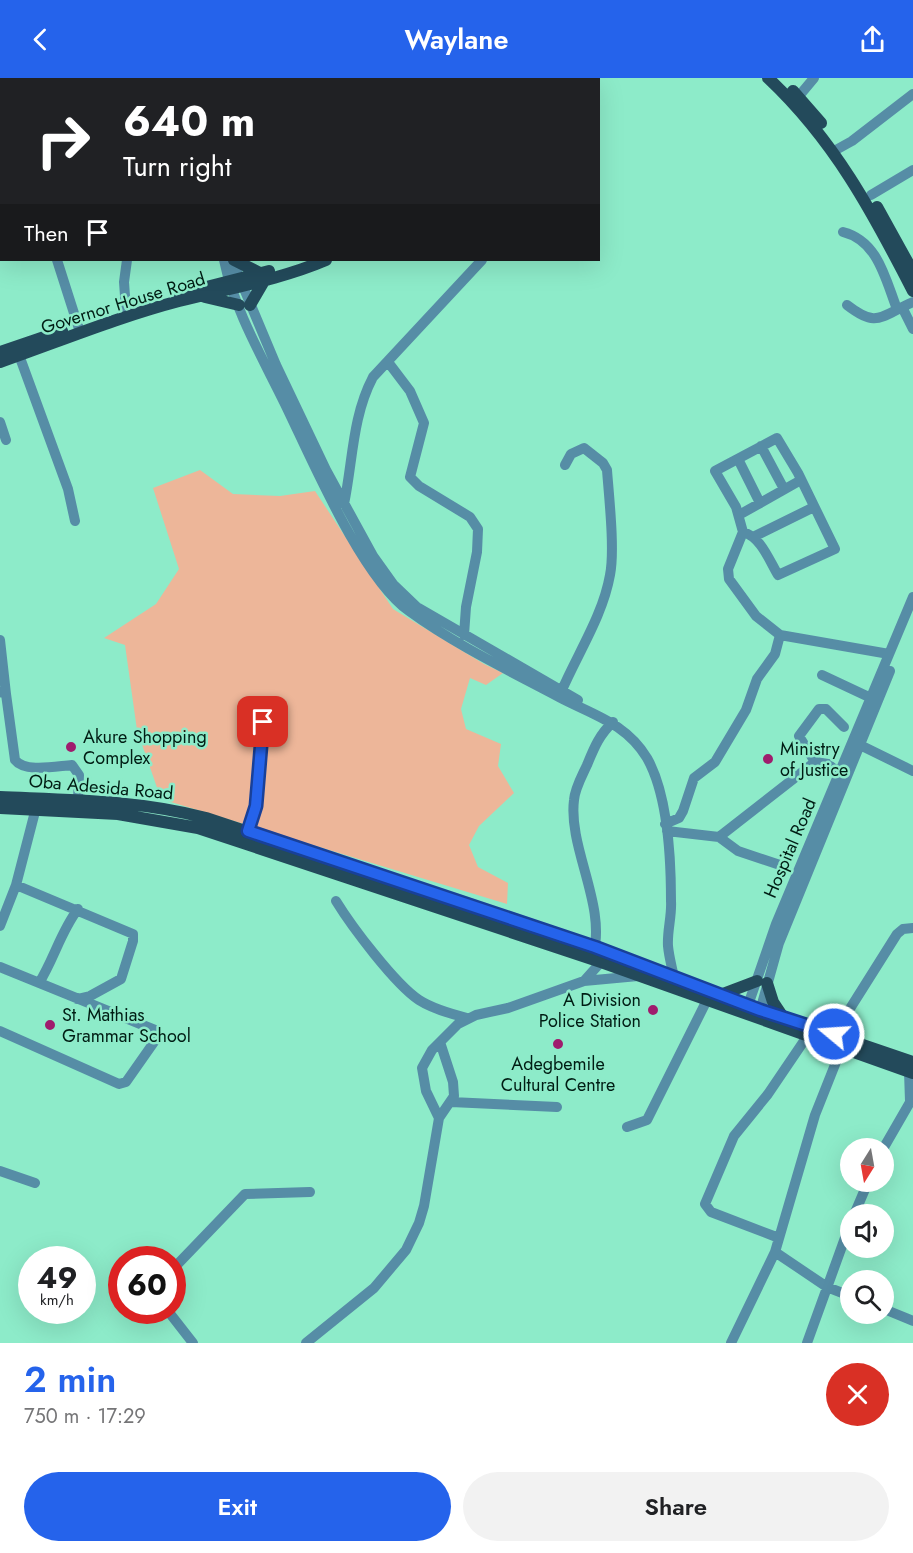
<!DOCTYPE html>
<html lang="en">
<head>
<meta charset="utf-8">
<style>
  body { margin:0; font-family:Jost,sans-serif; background:#f2f2f2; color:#202124; height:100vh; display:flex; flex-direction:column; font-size:22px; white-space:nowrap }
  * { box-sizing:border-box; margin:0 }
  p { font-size:20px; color:#757577 }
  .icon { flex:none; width:33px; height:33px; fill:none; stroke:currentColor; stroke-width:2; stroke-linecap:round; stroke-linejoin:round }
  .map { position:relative; height:1265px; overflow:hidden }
  .drawer { display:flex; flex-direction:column; background:#fff; flex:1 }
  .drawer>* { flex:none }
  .hud { position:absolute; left:0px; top:0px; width:600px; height:183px; box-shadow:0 6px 24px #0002; background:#202124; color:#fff; overflow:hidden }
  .needle { width:39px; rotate:191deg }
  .fabs { position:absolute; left:840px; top:1060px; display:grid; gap:12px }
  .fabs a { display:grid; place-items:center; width:54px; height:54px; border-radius:50%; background:#fff; box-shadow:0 6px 24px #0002; font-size:30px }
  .speed { position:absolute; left:18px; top:1168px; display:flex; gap:12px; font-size:30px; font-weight:700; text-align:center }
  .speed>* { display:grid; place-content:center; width:78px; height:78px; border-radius:50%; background:#fff; box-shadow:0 6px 24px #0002; line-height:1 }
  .speed small { font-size:15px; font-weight:400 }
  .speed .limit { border:9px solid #d22; background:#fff; color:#111 }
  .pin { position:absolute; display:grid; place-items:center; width:51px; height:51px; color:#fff; margin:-26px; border-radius:12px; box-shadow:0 3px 9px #0006 }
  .me { position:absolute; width:66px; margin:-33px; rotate:288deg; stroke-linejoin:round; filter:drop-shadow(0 0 4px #0008) }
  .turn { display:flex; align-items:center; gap:21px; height:126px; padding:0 24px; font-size:27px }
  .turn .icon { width:78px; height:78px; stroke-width:2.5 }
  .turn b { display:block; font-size:42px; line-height:51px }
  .then { display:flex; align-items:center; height:57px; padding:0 24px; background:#0003; gap:12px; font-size:22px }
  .round { display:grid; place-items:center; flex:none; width:63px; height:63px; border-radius:32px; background:#f2f2f2 }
  .head { display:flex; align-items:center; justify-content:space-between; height:102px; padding:0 24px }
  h1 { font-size:36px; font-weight:600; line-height:45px; color:#2563eb }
  .button { display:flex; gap:12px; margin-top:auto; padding:12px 24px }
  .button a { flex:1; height:69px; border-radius:36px; background:#2563eb; color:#fff; font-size:24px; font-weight:600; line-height:69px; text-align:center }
  .button a+a { background:#f2f2f2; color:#202124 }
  header { display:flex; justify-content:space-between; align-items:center; height:78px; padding:0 24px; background:#2563eb; color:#fff; font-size:27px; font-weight:600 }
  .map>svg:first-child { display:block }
  .green { fill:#edb699 }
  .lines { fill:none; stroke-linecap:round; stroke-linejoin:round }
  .minor { stroke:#568da6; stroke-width:10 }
  .major { stroke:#234a5b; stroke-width:12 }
  .route-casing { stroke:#184099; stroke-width:15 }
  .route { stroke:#2563eb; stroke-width:10 }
  .poi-dot { fill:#9f1c6d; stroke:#8debc9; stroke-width:2 }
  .labels { text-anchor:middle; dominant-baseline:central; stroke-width:5; stroke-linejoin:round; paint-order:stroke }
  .street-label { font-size:18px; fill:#001d14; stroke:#8debc9 }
  .poi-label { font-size:18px; fill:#001d14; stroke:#8debc9; text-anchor:start }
</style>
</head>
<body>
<header><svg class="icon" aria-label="back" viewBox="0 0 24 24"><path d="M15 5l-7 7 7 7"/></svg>Waylane<svg class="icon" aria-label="share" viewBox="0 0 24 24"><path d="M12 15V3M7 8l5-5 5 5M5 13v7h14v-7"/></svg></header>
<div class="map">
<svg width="913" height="1265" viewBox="0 0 913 1265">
  <rect width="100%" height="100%" fill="#8debc9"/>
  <path class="green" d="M200 392 233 416 280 418 315 413 393 531 484 586 503 595 486 607 470 600 461 631 466 651 501 666 498 688 514 715 479 748 469 767 478 789 508 805 507 826 161 721 137 652 125 567 104 560 156 526 179 491 153 410Z"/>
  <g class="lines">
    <path class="minor" d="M27 2V0
      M225 2 226 0
      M794 24 814 0
      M0 48H2
      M834 73 852 63 913 16
      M871 117 913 92
      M0 154H2
      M843 154C878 163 885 200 897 231
      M57 182 80 254
      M224 182C234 231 262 279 284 324 311 379 361 499 409 533 454 566 510 593 559 619 593 637 626 645 647 680 668 717 671 781 671 823 672 838 667 853 668 868 669 879 672 889 674 900
      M232 182 276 287 326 392 373 478 393 506 417 529 578 622
      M847 227C878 251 880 238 913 224
      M902 229 913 251
      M126 232 124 204 127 182
      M19 277 68 411 75 443
      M388 284 410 313 424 345 410 399 419 408 470 439 478 451 477 474 466 529 464 557
      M0 344 6 362
      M761 368 784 411
      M738 381 760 425
      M344 426C353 383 352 339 373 299L482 182
      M739 437 801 402
      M743 454C761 459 769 482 778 497L835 471 798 395 777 360 715 393 736 429 743 454 728 491 729 501 756 538 780 557 889 576
      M753 459 814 429
      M0 562 6 616
      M822 597 871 620
      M562 612C578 575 603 537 610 497 615 472 609 419 607 392L603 385 584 370 571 376 565 387
      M0 614 6 616 15 682C25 695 57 688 72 687L79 697 78 722
      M860 667 913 693
      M815 684 799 658 819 631H826L844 649
      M665 746 679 740 683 733 694 700 715 684 746 632 757 601 775 576 780 557
      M248 753 256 728 263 644
      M667 753 719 759 815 684 828 686 839 695
      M719 759 738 773 780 787
      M16 807 133 856V863L121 901 90 918 77 921
      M336 823C352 849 395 906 419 922 433 931 451 936 467 940
      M0 848 16 807 37 726
      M593 877C607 828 568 770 574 722 575 710 582 698 587 687 594 670 599 657 613 644
      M0 889 155 952 159 957 126 1004 119 1006 0 953
      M584 903 601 884
      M39 905C54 881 61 853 78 831
      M746 933 776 846 913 519
      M758 940 779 865 890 593
      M834 956 897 856 903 851 913 850
      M842 969 815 1037 775 1174 827 1209 850 1218
      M909 993 910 1023
      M451 1024 557 1029
      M439 1040 426 1013 422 990 432 972 458 946 476 937 508 930 584 903 638 898
      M627 1049 647 1042 707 922
      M883 1071 913 1019
      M0 1093 35 1105
      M854 1137 868 1104
      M779 1160 711 1134 705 1126 734 1058 768 1016 808 957
      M172 1192 245 1116 310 1114
      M884 1231 913 1243
      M168 1233 193 1265
      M306 1265 374 1210 406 1172 419 1145 424 1128 439 1040 454 1018 453 1004 440 964
      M731 1265 775 1174
      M807 1265 850 1146"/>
    <path class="major" d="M768 0C834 62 872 133 913 213
      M510 2 511 0
      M793 13 821 45
      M877 129 913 194
      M234 182 260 195
      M179 216 269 193
      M205 219 239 227
      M250 227 264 203
      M0 274 62 253
      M0 284C60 263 118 239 179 223 229 210 279 202 326 182
      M0 719C69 722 139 722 206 740L595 869 760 932 913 984
      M0 730 118 736 198 750 601 884 913 995
      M767 905 773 924 783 939
      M720 917 757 903"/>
  </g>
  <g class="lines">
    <g class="route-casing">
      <path id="route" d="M263 644 256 728 248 753 595 869 760 932 834 956"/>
    </g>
    <use href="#route" class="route"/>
  </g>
  <g class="poi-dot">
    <circle cx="71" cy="669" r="6"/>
    <circle cx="768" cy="681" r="6"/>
    <circle cx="653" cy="932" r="6"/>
    <circle cx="50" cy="947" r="6"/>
    <circle cx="558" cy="966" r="6"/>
  </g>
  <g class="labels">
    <g class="street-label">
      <text transform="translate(123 225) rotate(-17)">Governor House Road</text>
      <text transform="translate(101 709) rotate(5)">Oba Adesida Road</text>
      <text transform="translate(790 770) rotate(-67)">Hospital Road</text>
    </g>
    <g class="poi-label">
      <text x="83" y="659">Akure Shopping<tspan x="83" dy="21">Complex</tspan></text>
      <text x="780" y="671">Ministry<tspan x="780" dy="21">of Justice</tspan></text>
      <text x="641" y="922" text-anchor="end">A Division<tspan x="641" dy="21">Police Station</tspan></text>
      <text x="62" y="937">St. Mathias<tspan x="62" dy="21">Grammar School</tspan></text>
      <text x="558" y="986" text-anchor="middle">Adegbemile<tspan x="558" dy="21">Cultural Centre</tspan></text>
    </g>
  </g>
</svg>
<div class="fabs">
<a><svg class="needle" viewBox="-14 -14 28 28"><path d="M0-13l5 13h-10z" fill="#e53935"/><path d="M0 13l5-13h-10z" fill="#757577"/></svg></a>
<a><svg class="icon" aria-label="sound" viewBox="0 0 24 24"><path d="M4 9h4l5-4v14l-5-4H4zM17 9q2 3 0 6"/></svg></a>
<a><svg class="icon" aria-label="search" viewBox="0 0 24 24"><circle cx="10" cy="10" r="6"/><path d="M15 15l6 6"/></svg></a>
</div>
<div class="speed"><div>49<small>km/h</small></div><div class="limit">60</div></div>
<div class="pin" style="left:263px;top:644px;background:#d93025"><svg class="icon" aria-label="arrive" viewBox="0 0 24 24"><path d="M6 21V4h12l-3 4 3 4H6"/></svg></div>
<svg class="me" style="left:834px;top:956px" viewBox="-20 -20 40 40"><circle r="17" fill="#2563eb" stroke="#fff" stroke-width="3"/><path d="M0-11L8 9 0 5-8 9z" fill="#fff"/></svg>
<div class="hud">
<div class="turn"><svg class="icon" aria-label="right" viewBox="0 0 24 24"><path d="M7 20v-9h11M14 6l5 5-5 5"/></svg><div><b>640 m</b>Turn right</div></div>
<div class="then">Then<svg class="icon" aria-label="arrive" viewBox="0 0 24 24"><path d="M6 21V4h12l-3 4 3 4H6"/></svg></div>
</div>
</div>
<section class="drawer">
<div class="head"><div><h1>2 min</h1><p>750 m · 17:29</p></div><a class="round" style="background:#d93025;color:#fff"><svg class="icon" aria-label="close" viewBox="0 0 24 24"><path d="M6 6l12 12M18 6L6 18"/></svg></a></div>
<div class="button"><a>Exit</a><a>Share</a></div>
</section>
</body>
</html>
